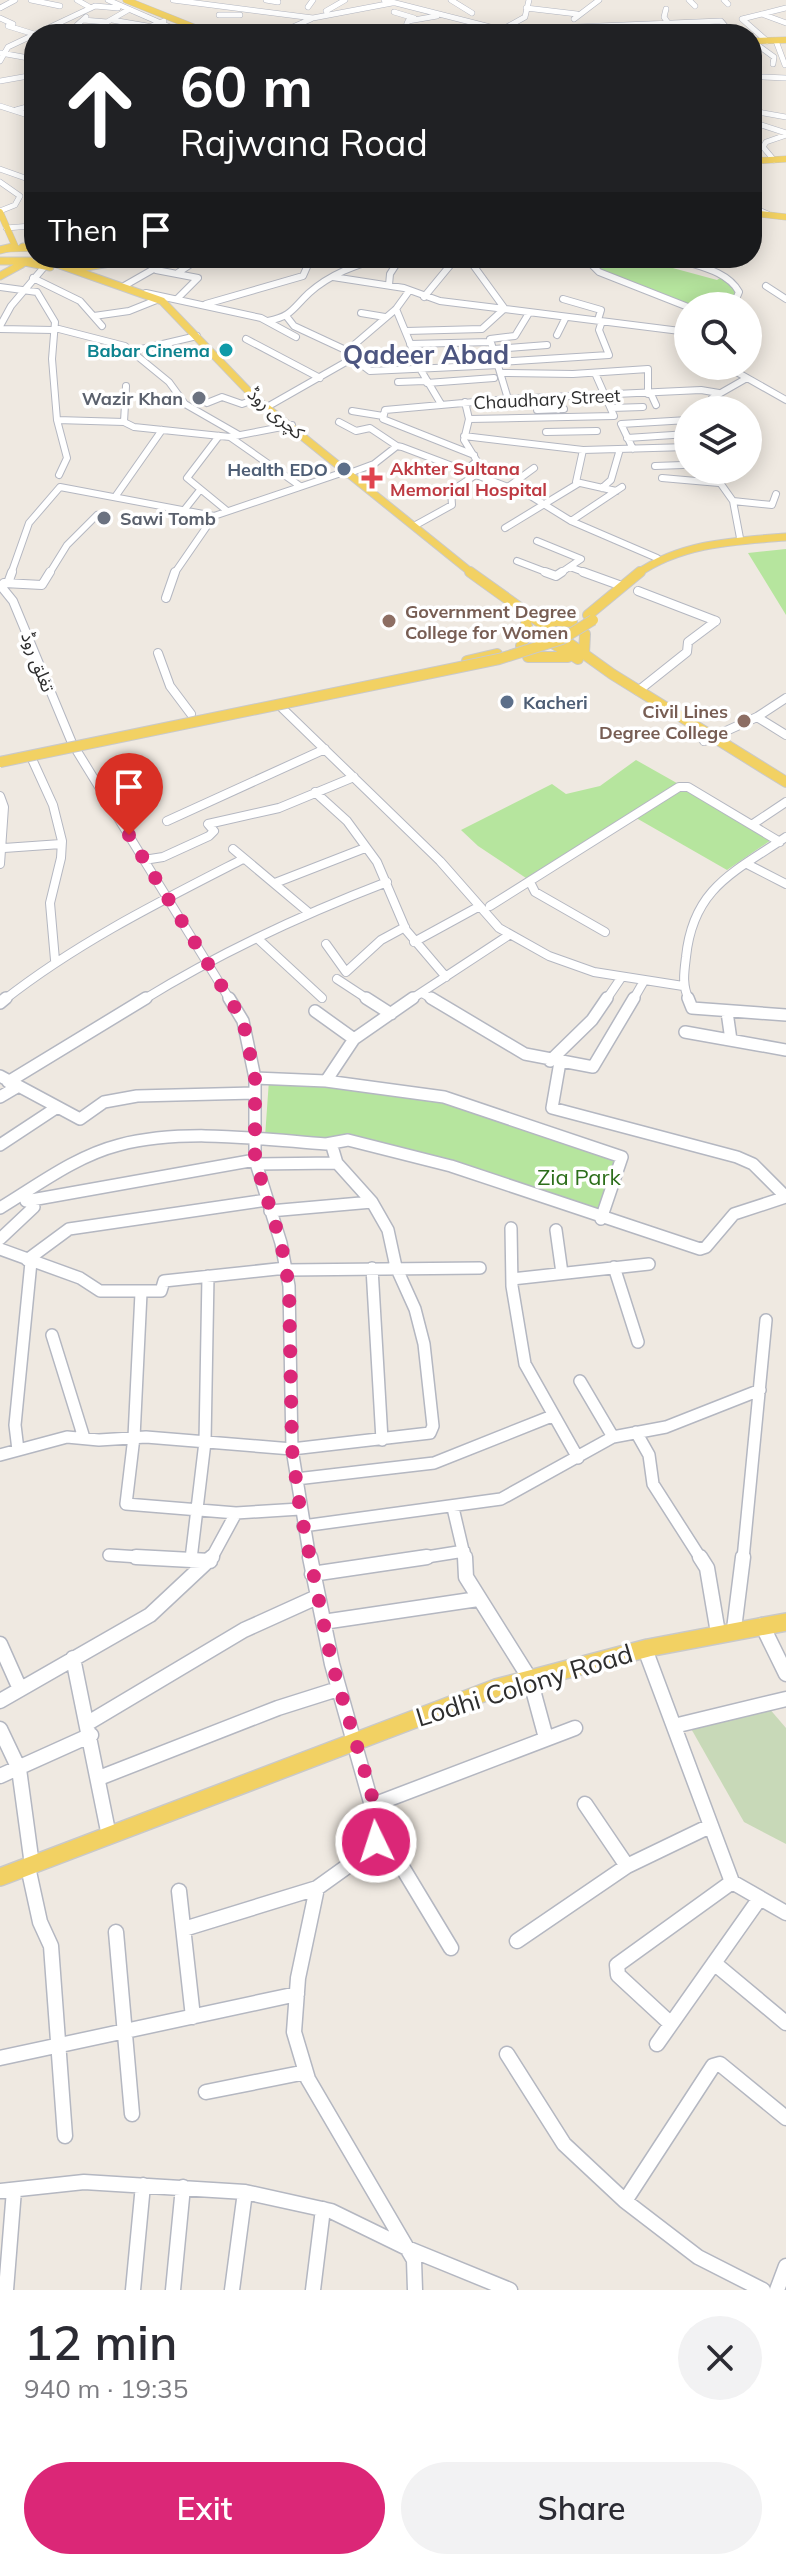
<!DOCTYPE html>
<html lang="en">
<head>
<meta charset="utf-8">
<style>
  body { margin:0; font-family:Mulish,"Noto Sans Arabic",sans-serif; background:#f2f2f3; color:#2b2b33; height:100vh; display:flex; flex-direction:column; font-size:30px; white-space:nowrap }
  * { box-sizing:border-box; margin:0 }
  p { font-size:26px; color:#7c7c81 }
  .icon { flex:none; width:44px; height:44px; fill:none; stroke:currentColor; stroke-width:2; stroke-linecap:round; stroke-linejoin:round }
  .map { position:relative; height:2290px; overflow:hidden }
  .sheet { display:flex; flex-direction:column; background:#fff; flex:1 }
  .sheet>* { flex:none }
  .hud { position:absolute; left:24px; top:24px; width:738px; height:244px; border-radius:32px; box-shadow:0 4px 20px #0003; background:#202124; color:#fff; overflow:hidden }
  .fabs { position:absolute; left:674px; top:292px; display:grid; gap:16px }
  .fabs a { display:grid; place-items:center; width:88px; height:88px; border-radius:50%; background:#fff; box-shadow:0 4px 20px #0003; font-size:40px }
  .pin { position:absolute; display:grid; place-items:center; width:68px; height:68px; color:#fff; margin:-82px -34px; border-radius:50% 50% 50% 0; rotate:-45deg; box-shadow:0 0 8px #0007 }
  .pin .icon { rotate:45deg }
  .me { position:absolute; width:88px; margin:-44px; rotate:356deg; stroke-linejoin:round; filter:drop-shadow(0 0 6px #0008) }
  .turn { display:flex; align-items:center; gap:28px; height:168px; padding:0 24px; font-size:36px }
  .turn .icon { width:104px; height:104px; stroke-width:2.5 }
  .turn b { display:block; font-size:56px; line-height:68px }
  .then { display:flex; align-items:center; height:76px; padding:0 24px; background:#0003; gap:16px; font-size:30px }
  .round { display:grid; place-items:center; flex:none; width:84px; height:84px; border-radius:42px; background:#f2f2f3 }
  .head { display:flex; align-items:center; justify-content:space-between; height:136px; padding:0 24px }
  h1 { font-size:48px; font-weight:600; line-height:60px }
  .primary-button { display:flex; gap:16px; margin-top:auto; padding:16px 24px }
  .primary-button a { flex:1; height:92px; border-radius:48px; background:#db2777; color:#fff; font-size:32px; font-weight:600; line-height:92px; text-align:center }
  .primary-button a+a { background:#f2f2f3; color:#2b2b33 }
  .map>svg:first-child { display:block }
  .green { fill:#b6e59e }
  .cemetery { fill:#c8d9b8 }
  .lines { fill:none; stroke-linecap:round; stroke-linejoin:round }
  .minor-far4-casing { stroke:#b4b7c1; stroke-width:6 }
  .minor-far3-casing { stroke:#b4b7c1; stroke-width:8 }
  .minor-far2-casing { stroke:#b4b7c1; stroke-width:10 }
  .minor-far1-casing { stroke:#b4b7c1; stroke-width:14 }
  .minor-casing { stroke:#b4b7c1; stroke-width:17 }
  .major-far3-casing { stroke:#c9c9c9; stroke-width:7 }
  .major-far2-casing { stroke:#c9c9c9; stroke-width:9 }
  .major-far1-casing { stroke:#c9c9c9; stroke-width:12 }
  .major-casing { stroke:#c9c9c9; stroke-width:20 }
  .minor-far4 { stroke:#fff; stroke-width:5 }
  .minor-far3 { stroke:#fff; stroke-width:6 }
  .minor-far2 { stroke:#fff; stroke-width:8 }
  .minor-far1 { stroke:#fff; stroke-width:11 }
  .minor { stroke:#fff; stroke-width:14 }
  .major-far3 { stroke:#f2d163; stroke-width:6 }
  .major-far2 { stroke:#f2d163; stroke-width:7 }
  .major-far1 { stroke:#f2d163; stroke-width:10 }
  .major { stroke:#f2d163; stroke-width:17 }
  .major-bridge-casing { stroke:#c9c9c9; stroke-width:12; stroke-linecap:butt }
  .major-bridge { stroke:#f2d163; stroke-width:10 }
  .route { stroke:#db2777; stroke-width:14; stroke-dasharray:0 25.2 }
  .culture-dot { fill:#0f9aa8; stroke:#fff; stroke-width:3 }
  .worship-dot { fill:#6b7280; stroke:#fff; stroke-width:3 }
  .service-dot { fill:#5c6f8a; stroke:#fff; stroke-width:3 }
  .health-dot { fill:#e0444e; stroke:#fff; stroke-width:3 }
  .education-dot { fill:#8d6e63; stroke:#fff; stroke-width:3 }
  .labels { text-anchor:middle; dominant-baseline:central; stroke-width:7; stroke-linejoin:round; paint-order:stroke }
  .far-culture-label { font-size:18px; font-weight:bold; fill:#0d838f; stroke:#fff; text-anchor:end }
  .far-worship-label { font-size:18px; font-weight:bold; fill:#5b616d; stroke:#fff; text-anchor:end }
  .far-street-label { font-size:18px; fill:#2e2e2e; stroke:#fff }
  .far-health-label { font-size:18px; font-weight:bold; fill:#be3a42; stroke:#fff; text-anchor:start }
  .far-service-label { font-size:18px; font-weight:bold; fill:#4e5e75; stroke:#fff; text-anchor:end }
  .far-education-label { font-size:18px; font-weight:bold; fill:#785e54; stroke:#fff; text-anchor:start }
  .park-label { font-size:22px; fill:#2c6e1b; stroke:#fff }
  .far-district-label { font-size:26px; font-weight:bold; fill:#4d5680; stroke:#fff }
  .near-street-label { font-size:26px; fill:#2e2e2e; stroke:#fff }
</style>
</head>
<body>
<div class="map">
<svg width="786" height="2290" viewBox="0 0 786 2290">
  <rect width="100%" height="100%" fill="#efe9e1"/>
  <path class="green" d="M601 258H650L647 261 717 280 723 276 738 289 733 306H694L602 270 597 265Z
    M786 549V615L748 553Z
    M636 760 774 838 727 870 631 815 529 880 478 846 461 830 552 784 566 794 600 786Z
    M269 1080 442 1098 619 1158 600 1216 345 1136 324 1142 265 1137Z"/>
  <path class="cemetery" d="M768 1707 786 1728V1844L744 1822 689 1725Z"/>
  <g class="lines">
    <g class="minor-far4-casing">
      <path id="minor-far4" d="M31 0 60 6
        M77 0 91 8
        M108 0 186 34
        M173 0 313 18 392 3
        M266 0 278 2
        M384 0 502 30 721 21 732 34
        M451 0 472 13
        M689 0 695 6
        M724 0 728 4
        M308 7 313 0
        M0 8 15 0
        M526 8 577 14
        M666 9 664 17 668 23
        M326 11 345 0
        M394 12 414 18
        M762 14 786 23
        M219 15H240
        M0 18 13 24 8 26 34 34
        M574 19 599 0
        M83 20 107 22 128 10
        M112 20 147 26
        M505 28 525 17 529 0
        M378 29 404 31 408 21 437 16
        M114 30 131 34 164 21
        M413 32 462 34
        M78 34 77 25 86 17
        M277 34 311 19
        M752 41 774 57 773 64
        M767 41 742 19 786 8
        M776 41 785 65
        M1 53 34 59
        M752 55V72
        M0 61 8 47 95 6 118 8
        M763 77 786 78
        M0 81 34 75
        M0 106 34 117
        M16 110 34 105
        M752 111 786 117
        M752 122 786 133
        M774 160 763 147 766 142 786 135
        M0 169 28 179 34 189
        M0 182 20 196 15 205 0 211
        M752 207 768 214
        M6 228 31 226 34 210"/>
    </g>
    <g class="minor-far3-casing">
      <path id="minor-far3" d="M468 258 505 309 688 332
        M598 258 593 266 599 272 688 307
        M674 258C696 266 727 270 739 292L733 306
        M68 265 79 258
        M156 270 198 278 177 299
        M179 272 200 258
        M333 277 404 288 440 301 505 309
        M33 278 80 301 102 326
        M389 285 390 274 399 260 396 258
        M124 286 173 258
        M766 286 786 299
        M0 287 37 292 55 322 52 359 57 420 67 458 59 475
        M146 293 261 318 296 337
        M424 297 452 263
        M563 299 601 310 598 320
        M206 304 303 276 311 258
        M396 309 422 372 441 404
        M361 313 385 317
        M94 316 129 311 159 299
        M287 317 294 326 352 353
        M268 321C292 316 292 309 309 293 329 275 358 263 384 258
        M0 326 11 306 45 266
        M55 328 125 346 169 382 185 404 239 435
        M0 329 53 330
        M406 331 482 329 504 309
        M557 335 566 317
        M246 339 320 378
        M410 344 491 342
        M494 349 547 345
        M133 351 197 336
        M353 358 370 371 499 365
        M498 362 609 355 599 330 602 321
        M726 366 786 400
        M502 373 573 374 648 369V394
        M398 382 425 381
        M427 383 494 378
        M651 394 656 405
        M508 399 490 339 515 336 529 313
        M207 403 222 397 242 404 256 399
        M267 407 353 358 355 344 396 309 409 291
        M611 408 643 407
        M537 410 564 409
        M706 410 712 398 747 378
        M352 411 383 416
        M469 419 614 416 595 373
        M57 420 124 422 134 427 230 437 292 425
        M124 422 126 386
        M339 422 356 431 370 428 397 446
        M546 432 597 431
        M219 436 187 478 226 510
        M464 436 583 450 688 447
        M230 437 300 486
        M627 438 688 434
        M633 449 621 424 688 420
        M583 450 576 482 616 491
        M474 455 383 419 385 410 508 399 701 390 719 393
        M655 466 683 465
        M711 470 733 501 740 538
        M463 472 477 461 464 440 469 419 465 402
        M347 474 374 464 397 446 402 447 529 495 571 521 657 558
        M662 478 719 483
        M508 487 534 468
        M602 488 611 480 620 449
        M115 497 162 430
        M733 501 772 505 776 494
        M185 509 200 490
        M571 521 622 487
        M414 526 452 505 451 491 474 476
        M505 528 579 483
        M537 541 581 559 559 574
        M517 561 551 574
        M570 567 589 574
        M11 574 29 523 60 487 214 516
        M49 574 67 545 97 515
        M174 574 214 516 344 472"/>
    </g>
    <g class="minor-far2-casing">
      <path id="minor-far2" d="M545 572 556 576 562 572
        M583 572 619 585
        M4 583 42 585 50 572
        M8 583 12 572
        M0 585 13 601 72 743 230 1000
        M638 591 716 621
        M166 598 175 572
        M158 653 170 686 191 714
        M638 691 687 652 688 642 716 621
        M282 708 440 861 499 928 549 956 594 972 683 986
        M757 717 786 735
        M704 741 757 717 786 698
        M32 759 53 805 62 841 61 858 50 903 55 960
        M315 792 347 821 377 862 406 930 446 977
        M0 796 4 807 0 864
        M167 821 325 749
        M753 824 786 802
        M4 848 61 844
        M233 849 308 912
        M144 860 163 857 209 836 214 831 208 824 279 808 354 777
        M749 865 786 884
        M530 882 535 892 605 932
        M275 883 365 848
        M490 906 679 787H688L780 842
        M257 938 322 998
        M414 942 478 907
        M326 944 346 972 381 940 405 927
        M337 979 369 1000
        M424 994 434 1000
        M4 1000C78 942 159 902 243 859
        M143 1000C221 952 301 915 387 882
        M410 1000 509 935
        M606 1000 621 978
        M633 1000 644 981
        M689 1000C682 985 684 973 686 957 693 888 734 872 786 837"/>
    </g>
    <g class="minor-far1-casing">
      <path id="minor-far1" d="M229 998 243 1021 255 1078V1160L281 1243 289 1286 292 1449 310 1559
        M366 998 391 1014
        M431 998 525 1054 593 1067 634 998
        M688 998 692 1008 786 1015
        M0 1003 6 998
        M315 1011 354 1039
        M727 1012 731 1040
        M685 1032 786 1050
        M550 1061 592 1020 607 998
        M560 1062 552 1108 737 1157 753 1164 786 1197
        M0 1076 80 1119 104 1102 137 1096 254 1093
        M255 1078 326 1081 444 1097 622 1157 601 1219
        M326 1081 354 1039 413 998
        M8 1082 146 998
        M0 1097 17 1087
        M0 1145 56 1108
        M256 1164 337 1163
        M26 1201 255 1160
        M0 1208C38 1185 76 1156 119 1145 184 1128 260 1139 326 1144L348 1140 451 1166 700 1249 706 1247 734 1214 786 1197
        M270 1211 372 1202
        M511 1228 512 1286 525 1364 578 1458
        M556 1230 562 1273
        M0 1239 34 1207
        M0 1249 80 1278 100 1291H161L164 1281 286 1268
        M27 1260 69 1229 267 1200
        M614 1267 638 1342
        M372 1268 382 1440
        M287 1270 480 1268
        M512 1279 649 1264
        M141 1293 134 1437 126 1504 236 1513 300 1509
        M52 1335 84 1438
        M580 1381 613 1437
        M636 1432 649 1455 653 1484 701 1559
        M18 1450 15 1425 31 1262
        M0 1455 67 1437 99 1440 146 1437 292 1449 430 1433 433 1426 424 1344 415 1309 396 1267 388 1230 372 1202 337 1163 331 1143
        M296 1479 434 1463 552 1416
        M453 1508 465 1559
        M303 1526 501 1499 613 1437 666 1427 760 1390
        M109 1555 170 1559
        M191 1559 205 1442 208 1276
        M211 1559 236 1513
        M414 1559 464 1551
        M743 1559 766 1320"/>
    </g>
    <g class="minor-casing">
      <path id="minor" d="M136 1557 210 1561
        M310 1557 332 1664 378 1827 363 1855 317 1888 298 1978 294 2032 308 2079 414 2260 415 2290
        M465 1557 466 1577 530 1679 546 1738
        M700 1557 707 1568 718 1633
        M312 1574 427 1557
        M323 1622 478 1599
        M762 1625 786 1674
        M734 1629 743 1557
        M0 1644 20 1689
        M645 1649 732 1882 786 1913
        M73 1658 109 1836
        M0 1701 150 1615 212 1557
        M88 1723 244 1630 317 1597
        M674 1726 786 1699
        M0 1729 19 1769 32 1865
        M0 1776 91 1735
        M99 1778 278 1708 338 1689
        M585 1804 627 1866
        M373 1805 575 1728
        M378 1827 451 1948
        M28 1867 40 1922 51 1946 65 2136
        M179 1891 193 2017
        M184 1929 317 1888
        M116 1932 132 2114
        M517 1941 627 1866 710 1826
        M714 1963 786 2023
        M671 2024 618 1975 617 1965 732 1882
        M657 2044 760 1898
        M507 2054 564 2144 625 2201 698 2257 763 2290
        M0 2058 297 1994
        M206 2092 306 2072
        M0 2191 84 2182 245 2192 331 2211 407 2248 510 2290
        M625 2201 713 2066 720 2064 786 2118
        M6 2290 14 2190
        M133 2290 143 2185
        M173 2290 183 2187
        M232 2290 245 2192
        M313 2290 323 2209
        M777 2290 786 2266"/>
    </g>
    <g class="major-far3-casing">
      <path id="major-far3" d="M126 0 211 34
        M752 41 786 40
        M752 161 786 159
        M0 212 15 246
        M752 213 786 217
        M4 249 34 248"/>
    </g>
    <g class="major-far2-casing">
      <path id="major-far2" d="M23 247 34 248
        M0 250 12 247
        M40 258 162 301 256 399 473 574
        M0 261H30
        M25 262 50 267
        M80 268 140 258
        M0 276 22 264
        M637 574C681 543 735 541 786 537"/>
    </g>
    <g class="major-far1-casing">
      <path id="major-far1" d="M470 572 612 674 786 782
        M588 615 640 572
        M537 620 572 622
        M543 637 578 659
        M521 646 528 630 526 623
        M584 654 585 634
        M528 657H568
        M467 661 497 654"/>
    </g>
    <g class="major-casing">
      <path id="major" d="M0 1877 496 1688 648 1648 786 1622"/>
    </g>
    <use href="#minor-far4" class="minor-far4"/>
    <use href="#minor-far3" class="minor-far3"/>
    <use href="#minor-far2" class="minor-far2"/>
    <use href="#minor-far1" class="minor-far1"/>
    <use href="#minor" class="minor"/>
    <use href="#major-far3" class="major-far3"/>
    <use href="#major-far2" class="major-far2"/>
    <use href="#major-far1" class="major-far1"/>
    <use href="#major" class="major"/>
    <g class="major-bridge-casing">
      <path id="major-bridge" d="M0 762 499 659 562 639 593 620"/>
    </g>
    <use href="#major-bridge" class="major-bridge"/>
  </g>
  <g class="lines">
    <path class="route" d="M129 835 243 1021 255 1078V1160L281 1243 289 1286 292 1449 300 1509 332 1664 371 1792 378 1827 376 1842"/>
  </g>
  <circle class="culture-dot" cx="226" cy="350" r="8"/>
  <g class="worship-dot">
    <circle cx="199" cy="398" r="8"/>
    <circle cx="104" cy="518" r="8"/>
  </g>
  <g class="service-dot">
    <circle cx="344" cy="469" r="8"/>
    <circle cx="507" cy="702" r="8"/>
  </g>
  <path class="health-dot" d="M368 466h8v8h8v8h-8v8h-8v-8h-8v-8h8z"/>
  <g class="education-dot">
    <circle cx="389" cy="621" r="8"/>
    <circle cx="744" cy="721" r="8"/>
  </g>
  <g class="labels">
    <g class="far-culture-label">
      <text x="210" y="350">Babar Cinema</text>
    </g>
    <g class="far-worship-label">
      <text x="183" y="398">Wazir Khan</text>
      <text x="120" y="518" text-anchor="start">Sawi Tomb</text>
    </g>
    <g class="far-street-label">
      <text transform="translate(547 399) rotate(-3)">Chaudhary Street</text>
      <text transform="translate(276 413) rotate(41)">کچری روڈ</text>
      <text transform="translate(38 662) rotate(69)">تغلق روڈ</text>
    </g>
    <g class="far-health-label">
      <text x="390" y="468">Akhter Sultana<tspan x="390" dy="21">Memorial Hospital</tspan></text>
    </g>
    <g class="far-service-label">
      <text x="328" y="469">Health EDO</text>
      <text x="523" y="702" text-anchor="start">Kacheri</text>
    </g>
    <g class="far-education-label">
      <text x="405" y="611">Government Degree<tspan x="405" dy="21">College for Women</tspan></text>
      <text x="728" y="711" text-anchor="end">Civil Lines<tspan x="728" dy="21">Degree College</tspan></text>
    </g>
    <g class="park-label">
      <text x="579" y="1177">Zia Park</text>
    </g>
    <g class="far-district-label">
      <text x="426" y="354">Qadeer Abad</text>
    </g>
    <g class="near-street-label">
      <text transform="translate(524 1685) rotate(-17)">Lodhi Colony Road</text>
    </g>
  </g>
</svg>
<div class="fabs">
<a><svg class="icon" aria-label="search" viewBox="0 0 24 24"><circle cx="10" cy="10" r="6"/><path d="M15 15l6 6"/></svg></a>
<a><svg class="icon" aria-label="layers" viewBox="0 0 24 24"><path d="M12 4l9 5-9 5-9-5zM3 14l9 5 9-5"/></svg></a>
</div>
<div class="pin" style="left:129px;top:835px;background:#d93025"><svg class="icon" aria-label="arrive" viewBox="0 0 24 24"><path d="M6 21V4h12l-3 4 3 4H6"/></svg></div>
<svg class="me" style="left:376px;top:1842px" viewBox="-20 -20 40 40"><circle r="17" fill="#db2777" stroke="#fff" stroke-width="3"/><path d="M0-11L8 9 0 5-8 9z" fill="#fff"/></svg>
<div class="hud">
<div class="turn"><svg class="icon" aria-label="ahead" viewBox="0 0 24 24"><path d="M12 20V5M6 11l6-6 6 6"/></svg><div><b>60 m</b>Rajwana Road</div></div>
<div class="then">Then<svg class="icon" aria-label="arrive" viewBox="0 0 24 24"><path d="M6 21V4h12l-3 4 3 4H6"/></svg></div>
</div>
</div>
<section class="sheet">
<div class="head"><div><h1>12 min</h1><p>940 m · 19:35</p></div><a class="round"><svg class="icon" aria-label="close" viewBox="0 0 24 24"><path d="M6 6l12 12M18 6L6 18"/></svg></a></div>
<div class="primary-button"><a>Exit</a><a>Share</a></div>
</section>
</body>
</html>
